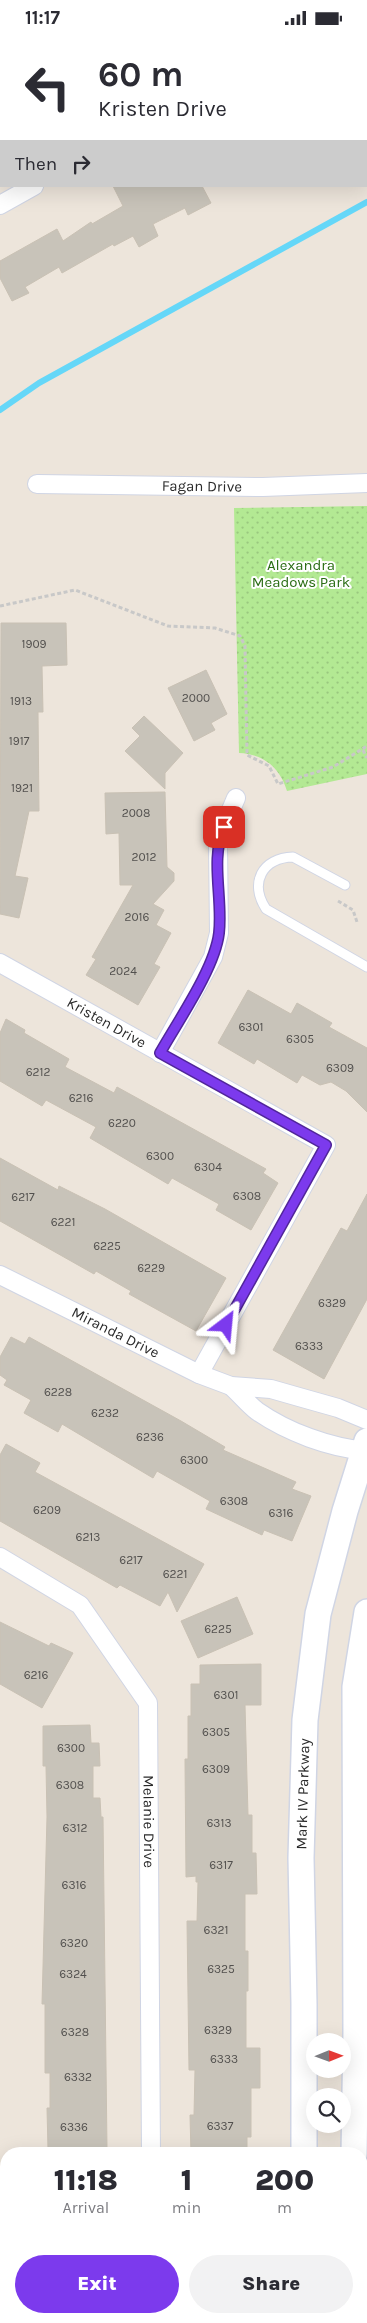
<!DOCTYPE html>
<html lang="en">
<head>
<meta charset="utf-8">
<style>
  body { margin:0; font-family:Karla,sans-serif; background:#f2f2f3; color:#2b2b33; height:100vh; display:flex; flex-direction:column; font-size:19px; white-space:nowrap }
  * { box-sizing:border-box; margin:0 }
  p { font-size:16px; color:#7c7c81 }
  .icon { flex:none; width:28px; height:28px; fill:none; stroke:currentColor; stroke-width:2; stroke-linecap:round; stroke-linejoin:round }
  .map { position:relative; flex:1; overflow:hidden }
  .panel { position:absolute; left:0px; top:2112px; width:368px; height:176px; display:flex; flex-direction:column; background:#fff; border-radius:20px 20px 0 0; box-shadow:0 5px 20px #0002 }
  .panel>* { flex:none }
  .hud { position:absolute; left:0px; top:0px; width:368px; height:152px; box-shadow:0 5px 20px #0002; background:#fff; color:#2b2b33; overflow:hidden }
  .needle { width:32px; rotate:89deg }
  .controls { position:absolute; left:306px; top:1998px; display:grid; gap:10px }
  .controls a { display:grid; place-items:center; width:45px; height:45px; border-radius:50%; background:#fff; box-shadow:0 5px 20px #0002; font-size:25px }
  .pin { position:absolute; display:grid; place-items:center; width:42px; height:42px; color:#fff; margin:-21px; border-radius:10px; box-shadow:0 2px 8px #0006 }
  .me { position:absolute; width:55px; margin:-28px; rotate:29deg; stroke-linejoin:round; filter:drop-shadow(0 0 4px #0008) }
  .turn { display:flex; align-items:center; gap:18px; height:105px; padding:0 15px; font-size:22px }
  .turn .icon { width:65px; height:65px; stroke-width:2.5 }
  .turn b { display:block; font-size:35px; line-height:42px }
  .then { display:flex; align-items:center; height:48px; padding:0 15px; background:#0003; gap:10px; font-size:19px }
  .eta { display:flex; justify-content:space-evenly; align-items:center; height:85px; text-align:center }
  .eta b { font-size:30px; font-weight:800; line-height:35px }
  .cta { display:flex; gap:10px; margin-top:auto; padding:10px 15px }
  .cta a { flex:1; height:58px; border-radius:30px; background:#7c3aed; color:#fff; font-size:20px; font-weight:800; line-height:58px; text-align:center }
  .cta a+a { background:#f2f2f3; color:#2b2b33 }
  .status { display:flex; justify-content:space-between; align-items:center; height:35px; padding:0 25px; background:#fff; direction:ltr }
  .status svg { height:14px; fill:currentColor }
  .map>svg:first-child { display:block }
  .park { fill:url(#park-dots) }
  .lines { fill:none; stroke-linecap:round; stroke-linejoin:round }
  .stream { stroke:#65d7f8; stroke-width:6 }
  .building { fill:#c8c3b9; stroke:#c9c1b4 }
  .service-casing { stroke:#d0d5e4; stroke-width:11 }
  .minor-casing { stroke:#d0d5e4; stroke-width:20 }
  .secondary-casing { stroke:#d0d5e4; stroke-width:28 }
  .path { stroke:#c8c8c8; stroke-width:3; stroke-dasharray:4 2.5; stroke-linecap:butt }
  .service { stroke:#fff; stroke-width:9 }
  .minor { stroke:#fff; stroke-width:18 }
  .secondary { stroke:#fff; stroke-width:25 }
  .route-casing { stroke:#51269a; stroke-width:12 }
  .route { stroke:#7c3aed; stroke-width:9 }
  .labels { text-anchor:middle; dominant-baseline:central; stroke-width:4; stroke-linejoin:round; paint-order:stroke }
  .number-label { font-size:12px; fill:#52504e }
  .street-label { font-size:15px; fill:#2a2a2a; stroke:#fff }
  .park-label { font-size:15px; fill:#2a6d14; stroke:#fff }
</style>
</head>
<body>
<div class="status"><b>11:17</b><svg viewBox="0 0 49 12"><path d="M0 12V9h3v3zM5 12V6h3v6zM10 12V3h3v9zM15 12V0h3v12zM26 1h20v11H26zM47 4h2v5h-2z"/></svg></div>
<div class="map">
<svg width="367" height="2288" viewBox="0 0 367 2288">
  <defs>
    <pattern id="park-dots" width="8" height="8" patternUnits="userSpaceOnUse" patternTransform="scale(1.25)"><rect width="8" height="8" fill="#b3e993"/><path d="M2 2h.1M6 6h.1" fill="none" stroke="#9ac87f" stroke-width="1.8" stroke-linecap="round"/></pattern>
  </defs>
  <rect width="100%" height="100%" fill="#ede5db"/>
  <path class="park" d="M367 471V739L287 756C280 733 264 719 239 718L234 473Z"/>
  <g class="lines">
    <path class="stream" d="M0 375 39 348 367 167"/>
  </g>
  <path class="building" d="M113 151H202L211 168 188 180 185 173 153 189 158 201 139 212 133 201 114 211 113 209 62 238 59 232 25 252 29 258 12 266 0 243V226L57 194 63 206 91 187 92 189 123 171Z
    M1 588H66L67 630 42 631 43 677H38L39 776H29L15 841 28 843 19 883 0 879Z
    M206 635 227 679 211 688 215 695 194 706 168 653Z
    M144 681 183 718 165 738V754L125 716 140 701 132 693Z
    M165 757 167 832 174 838V846L153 869 164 875 156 890 171 898 154 929 160 932 138 970 86 940 96 924 92 922 133 850H120L119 798 106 799 105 758Z
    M248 955 291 979 297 968 332 988 329 992 367 1013V1077L346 1056 331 1047 320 1050 302 1040 297 1048 257 1024 254 1029 218 1008Z
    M6 984 25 995 24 998 69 1024 65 1032 114 1058 117 1052 266 1134 263 1138 278 1148 251 1195 216 1175 219 1169 172 1143 168 1149 90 1103 96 1092 46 1065 42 1071 0 1046V998Z
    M0 1123 58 1155 59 1151 105 1174 226 1243 196 1296 129 1259 131 1256 96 1236 94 1239 0 1186Z
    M367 1159V1264L324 1344 273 1315 341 1193 347 1196Z
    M11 1302 25 1309 29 1302 181 1386 225 1412 223 1415 296 1447 292 1454 311 1461 292 1506 264 1495 262 1500 206 1474 210 1466 157 1436 153 1443 62 1389 58 1397 24 1378 31 1365 4 1350 7 1345 0 1340V1322Z
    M6 1409 40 1428 35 1437 204 1529 177 1577 168 1557 160 1571 120 1550 117 1553 0 1486V1420Z
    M237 1562 253 1599 198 1623 181 1586Z
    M0 1587 49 1611 51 1608 73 1618 42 1673 0 1649Z
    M261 1629V1670H245L248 1780H252V1818H256L257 1859H245V1916H248V1956H246V2013H260V2053H251V2102H247V2119H191L190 2080H194L195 2035H189L187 1886H197L198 1847H196V1841L186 1842 185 1724H188V1681H191V1649H200V1630Z
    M90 1690 91 1708H99L100 1731H93V1763H100L101 1782H103L107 2114H48L47 2073H50V2038H45V1969H42L47 1782 46 1731H43V1691Z"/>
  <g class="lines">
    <g class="service-casing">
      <path id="service" d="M345 850 293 822C262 823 249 848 266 874L367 932"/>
    </g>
    <g class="minor-casing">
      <g id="minor">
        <path d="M160 0 161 1"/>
        <path d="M306 1 308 0"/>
        <path d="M0 170 34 151"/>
        <path id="s1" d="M37 449 263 452 367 448"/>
        <path id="s2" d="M0 928 326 1110 199 1339"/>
        <path d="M160 1018 213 922 219 898 218 806 236 763"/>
        <path id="s3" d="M0 1240 199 1339 231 1351 271 1354 299 1362 338 1373 367 1385"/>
        <path d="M231 1351C240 1359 248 1369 257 1376 287 1397 330 1413 367 1416"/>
        <path id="s4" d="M0 1522 80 1570 148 1668 151 2119"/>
        <path d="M0 2198H6"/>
      </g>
    </g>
    <g class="secondary-casing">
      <g id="secondary">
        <path id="s5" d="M304 2119V1969L301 1823 305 1685 318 1579 345 1476 367 1406"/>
        <path d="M354 2119 356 1997 355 1652 367 1577"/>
        <path d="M303 2288V2282"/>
        <path d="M349 2288 350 2282"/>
      </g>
    </g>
    <path class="path" d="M0 571 75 555 168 591 215 593 240 601 245 611 247 720 269 731 278 749 333 732 367 711
      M363 715 367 723
      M338 866 353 875 357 887"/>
    <use href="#service" class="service"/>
    <use href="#minor" class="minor"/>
    <use href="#secondary" class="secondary"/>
  </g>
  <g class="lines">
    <g class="route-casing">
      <path id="route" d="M224 792C210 825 223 863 219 898 215 933 178 986 160 1018L326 1110 226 1290"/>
    </g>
    <use href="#route" class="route"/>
  </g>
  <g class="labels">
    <g class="number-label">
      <text x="34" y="609">1909</text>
      <text x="196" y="663">2000</text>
      <text x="21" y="666">1913</text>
      <text x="19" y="706">1917</text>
      <text x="22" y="753">1921</text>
      <text x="136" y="778">2008</text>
      <text x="144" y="822">2012</text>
      <text x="137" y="882">2016</text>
      <text x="123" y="936">2024</text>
      <text x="251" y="992">6301</text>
      <text x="300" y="1004">6305</text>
      <text x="340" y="1033">6309</text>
      <text x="38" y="1037">6212</text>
      <text x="81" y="1063">6216</text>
      <text x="122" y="1088">6220</text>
      <text x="160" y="1121">6300</text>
      <text x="208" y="1132">6304</text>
      <text x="247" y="1161">6308</text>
      <text x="23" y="1162">6217</text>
      <text x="63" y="1187">6221</text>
      <text x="107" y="1211">6225</text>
      <text x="151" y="1233">6229</text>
      <text x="332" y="1268">6329</text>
      <text x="309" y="1311">6333</text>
      <text x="58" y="1357">6228</text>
      <text x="105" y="1378">6232</text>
      <text x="150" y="1402">6236</text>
      <text x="194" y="1425">6300</text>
      <text x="234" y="1466">6308</text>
      <text x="47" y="1475">6209</text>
      <text x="281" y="1478">6316</text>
      <text x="88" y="1502">6213</text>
      <text x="131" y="1525">6217</text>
      <text x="175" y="1539">6221</text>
      <text x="218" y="1594">6225</text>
      <text x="36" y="1640">6216</text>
      <text x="226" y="1660">6301</text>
      <text x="216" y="1697">6305</text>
      <text x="71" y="1713">6300</text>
      <text x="216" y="1734">6309</text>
      <text x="70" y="1750">6308</text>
      <text x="219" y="1788">6313</text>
      <text x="75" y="1793">6312</text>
      <text x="221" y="1830">6317</text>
      <text x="74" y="1850">6316</text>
      <text x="216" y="1895">6321</text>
      <text x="74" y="1908">6320</text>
      <text x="221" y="1934">6325</text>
      <text x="73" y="1939">6324</text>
      <text x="218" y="1995">6329</text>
      <text x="75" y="1997">6328</text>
      <text x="224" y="2024">6333</text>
      <text x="78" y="2042">6332</text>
      <text x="220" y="2091">6337</text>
      <text x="74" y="2092">6336</text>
    </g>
    <g class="street-label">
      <text stroke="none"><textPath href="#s1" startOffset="165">Fagan Drive</textPath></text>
      <text stroke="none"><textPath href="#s2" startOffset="122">Kristen Drive</textPath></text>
      <text stroke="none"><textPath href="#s3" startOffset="129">Miranda Drive</textPath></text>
      <text stroke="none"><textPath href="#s5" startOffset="360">Mark IV Parkway</textPath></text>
      <text stroke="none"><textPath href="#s4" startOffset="331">Melanie Drive</textPath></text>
    </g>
    <g class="park-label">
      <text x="301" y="530">Alexandra<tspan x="301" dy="17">Meadows Park</tspan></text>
    </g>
  </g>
</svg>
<div class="controls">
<a><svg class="needle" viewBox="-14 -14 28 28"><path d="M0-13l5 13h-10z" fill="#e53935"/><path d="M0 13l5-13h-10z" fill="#7c7c81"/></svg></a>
<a><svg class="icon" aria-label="search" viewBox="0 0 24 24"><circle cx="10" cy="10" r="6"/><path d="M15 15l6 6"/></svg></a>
</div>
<div class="pin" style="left:224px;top:792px;background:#d93025"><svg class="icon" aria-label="arrive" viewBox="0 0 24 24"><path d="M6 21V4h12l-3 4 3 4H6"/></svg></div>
<svg class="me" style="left:226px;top:1290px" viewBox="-20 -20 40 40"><path d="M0-17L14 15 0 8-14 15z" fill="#7c3aed" stroke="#fff" stroke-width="4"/></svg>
<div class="hud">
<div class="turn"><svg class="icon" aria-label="left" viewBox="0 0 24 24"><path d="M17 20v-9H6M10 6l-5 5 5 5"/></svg><div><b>60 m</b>Kristen Drive</div></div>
<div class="then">Then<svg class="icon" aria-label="right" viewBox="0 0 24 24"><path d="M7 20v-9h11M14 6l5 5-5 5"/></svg></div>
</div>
<section class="panel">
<div class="eta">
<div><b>11:18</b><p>Arrival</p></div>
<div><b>1</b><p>min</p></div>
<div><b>200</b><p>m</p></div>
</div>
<div class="cta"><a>Exit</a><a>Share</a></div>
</section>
</div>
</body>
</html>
